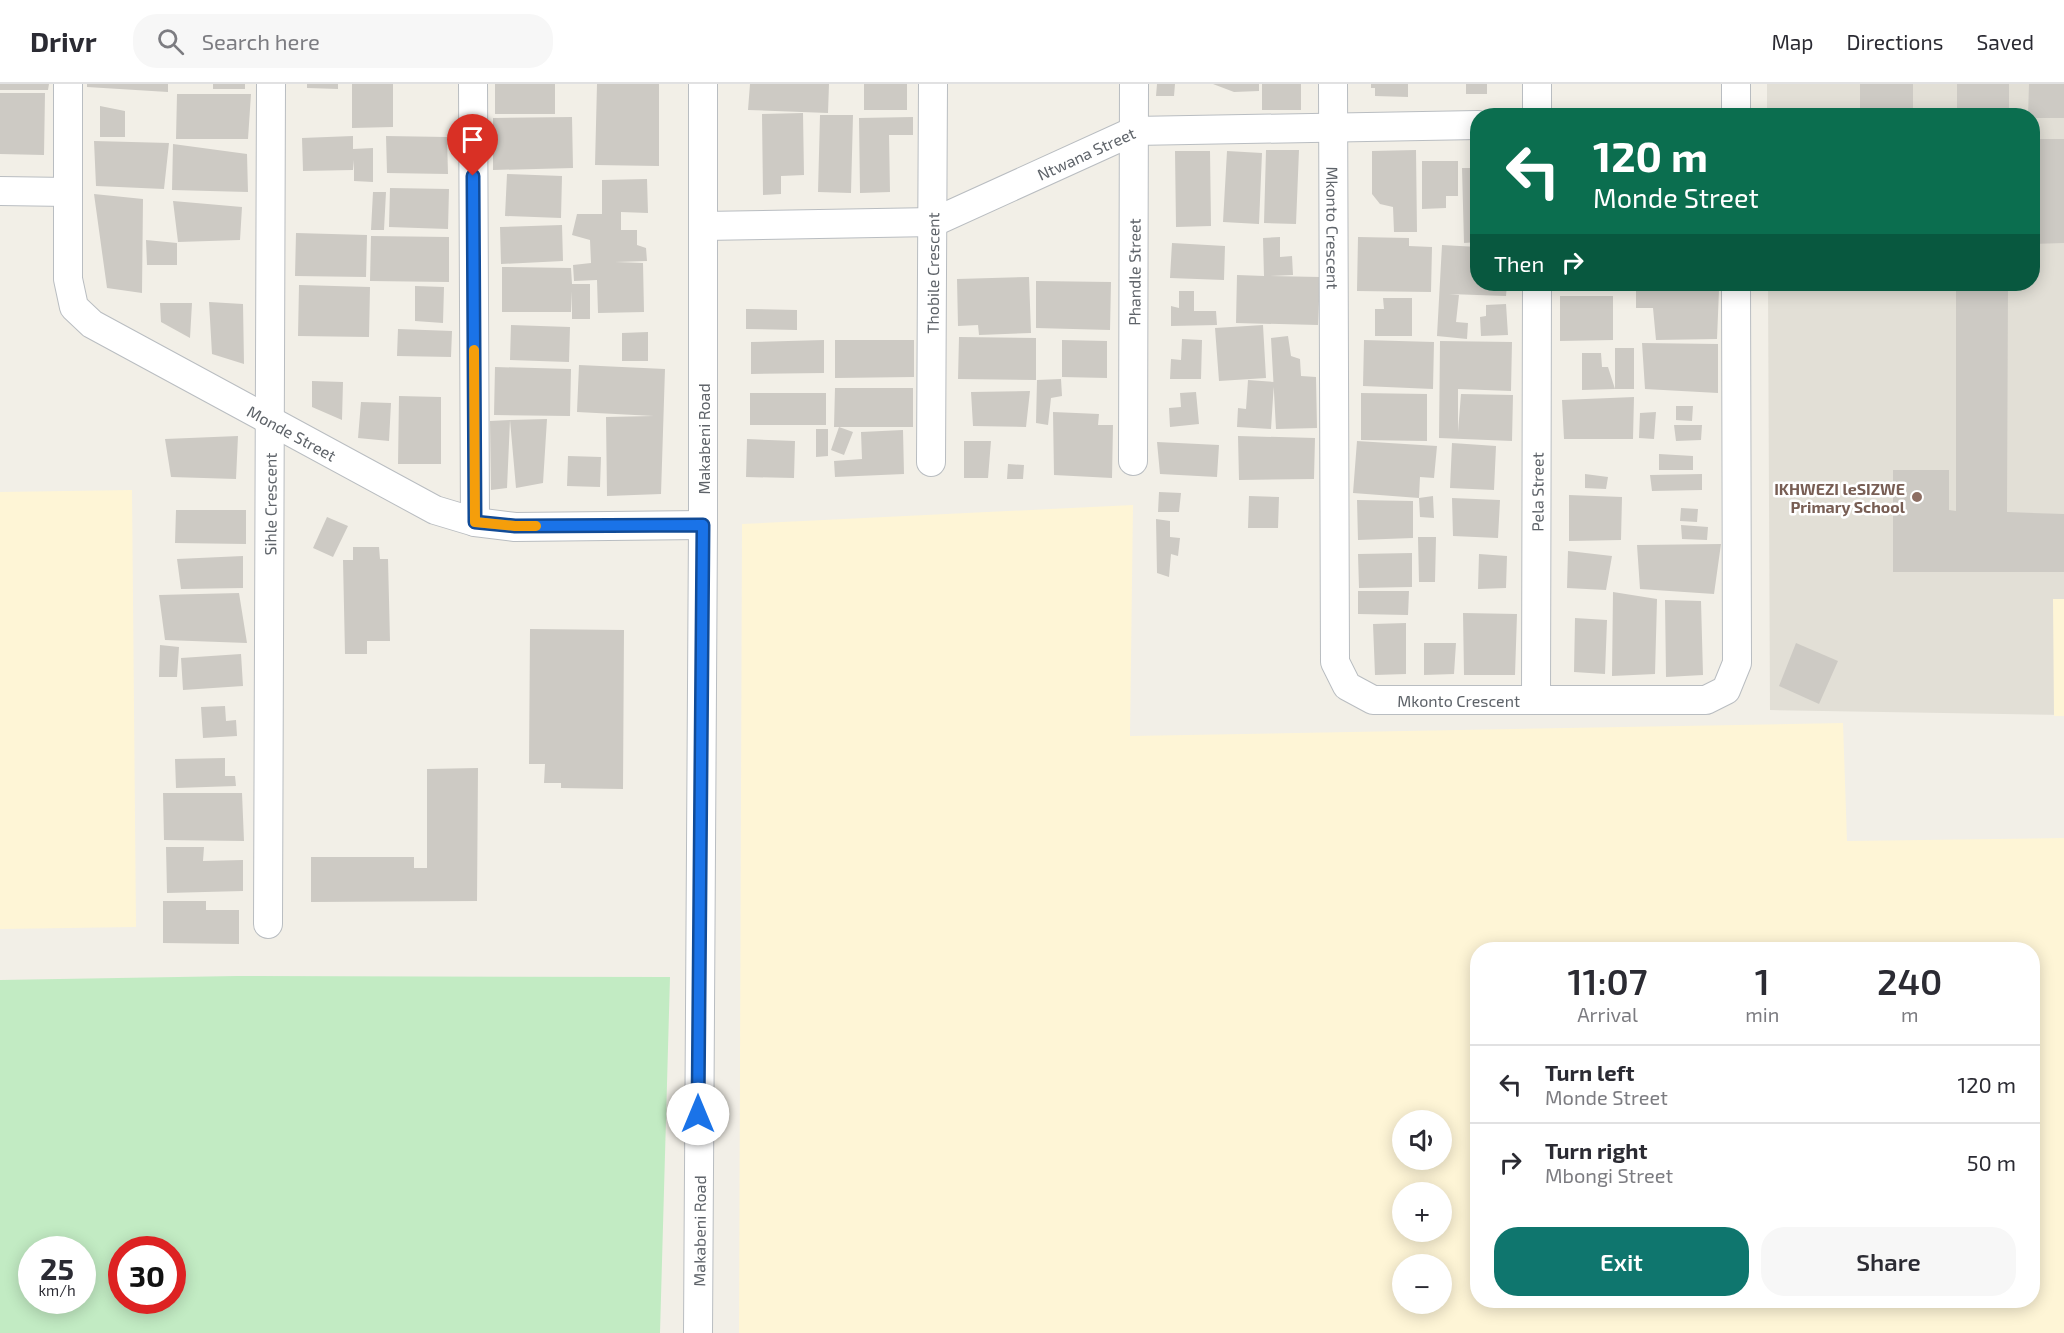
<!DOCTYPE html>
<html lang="en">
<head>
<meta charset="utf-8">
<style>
  body { margin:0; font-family:"Exo 2",sans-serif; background:#f7f7f7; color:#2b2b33; height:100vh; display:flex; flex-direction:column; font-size:22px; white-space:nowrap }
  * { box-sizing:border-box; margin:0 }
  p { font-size:20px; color:#7c7c81 }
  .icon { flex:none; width:33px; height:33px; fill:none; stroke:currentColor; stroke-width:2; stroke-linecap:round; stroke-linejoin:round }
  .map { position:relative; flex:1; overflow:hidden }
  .sheet { position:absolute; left:1470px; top:858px; width:570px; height:366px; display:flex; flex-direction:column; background:#fff; border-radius:24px; box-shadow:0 3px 15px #0003 }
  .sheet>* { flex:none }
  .hud { position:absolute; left:1470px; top:24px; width:570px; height:183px; border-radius:24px; box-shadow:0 3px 15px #0003; background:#0b6e4f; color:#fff; overflow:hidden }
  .controls { position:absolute; left:1392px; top:1026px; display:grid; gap:12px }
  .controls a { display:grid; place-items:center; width:60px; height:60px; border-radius:50%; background:#fff; box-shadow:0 3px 15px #0003; font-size:30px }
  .speed { position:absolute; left:18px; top:1152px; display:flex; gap:12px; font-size:30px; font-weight:700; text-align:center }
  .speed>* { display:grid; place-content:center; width:78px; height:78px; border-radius:50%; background:#fff; box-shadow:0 3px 15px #0003; line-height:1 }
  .speed small { font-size:15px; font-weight:400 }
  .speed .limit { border:9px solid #d22; background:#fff; color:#111 }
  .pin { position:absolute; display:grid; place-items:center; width:51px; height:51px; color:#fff; margin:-62px -26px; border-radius:50% 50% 50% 0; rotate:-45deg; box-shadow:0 0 6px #0007 }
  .pin .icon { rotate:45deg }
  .me { position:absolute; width:66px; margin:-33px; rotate:0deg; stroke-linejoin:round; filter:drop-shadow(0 0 4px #0008) }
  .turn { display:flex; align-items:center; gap:21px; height:126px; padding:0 24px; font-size:27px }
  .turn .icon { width:78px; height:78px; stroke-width:2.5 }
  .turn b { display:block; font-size:42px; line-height:51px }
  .then { display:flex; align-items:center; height:57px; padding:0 24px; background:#0003; gap:12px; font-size:22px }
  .eta { display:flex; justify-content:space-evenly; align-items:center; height:102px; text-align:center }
  .eta b { font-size:36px; font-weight:600; line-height:42px }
  .primary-button { display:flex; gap:12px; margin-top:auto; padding:12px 24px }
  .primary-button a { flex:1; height:69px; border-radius:24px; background:#0f766e; color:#fff; font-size:24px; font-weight:600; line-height:69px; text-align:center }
  .primary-button a+a { background:#f7f7f7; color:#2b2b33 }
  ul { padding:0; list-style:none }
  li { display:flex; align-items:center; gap:18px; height:78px; padding:0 24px; border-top:2px solid #e1e1e2 }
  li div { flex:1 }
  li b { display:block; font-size:22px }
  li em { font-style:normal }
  header { display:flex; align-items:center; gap:36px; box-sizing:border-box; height:84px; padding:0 30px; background:#fff; border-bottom:2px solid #e1e1e2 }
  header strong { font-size:28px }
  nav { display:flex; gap:33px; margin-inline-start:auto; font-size:21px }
  .search { width:420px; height:54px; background:#f7f7f7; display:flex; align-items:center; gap:15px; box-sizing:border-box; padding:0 21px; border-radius:24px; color:#7c7c81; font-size:22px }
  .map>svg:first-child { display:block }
  .education { fill:#e2dfd6 }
  .green { fill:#c2ebc3; fill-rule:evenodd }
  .sand { fill:#fef5d6; fill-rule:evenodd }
  .building { fill:#cdcac4 }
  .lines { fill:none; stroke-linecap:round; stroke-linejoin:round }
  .minor-casing { stroke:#b9bdc1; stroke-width:30 }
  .minor { stroke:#fff; stroke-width:28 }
  .route-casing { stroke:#114b97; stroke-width:15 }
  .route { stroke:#1a73e8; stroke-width:10 }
  .slow { stroke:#f59e0b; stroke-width:10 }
  .education-dot { fill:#8d6e63; stroke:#fff; stroke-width:2 }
  .labels { text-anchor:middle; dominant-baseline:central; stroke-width:5; stroke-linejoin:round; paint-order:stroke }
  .street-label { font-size:16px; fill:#5e6369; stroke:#fff }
  .education-label { font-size:16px; font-weight:bold; fill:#785e54; stroke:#fff; text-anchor:end }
</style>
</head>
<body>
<header>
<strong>Drivr</strong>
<div class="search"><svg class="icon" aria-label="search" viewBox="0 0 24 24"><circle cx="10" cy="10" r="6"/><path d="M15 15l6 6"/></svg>Search here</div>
<nav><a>Map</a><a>Directions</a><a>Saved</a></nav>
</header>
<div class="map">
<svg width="2064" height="1249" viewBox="0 0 2064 1249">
  <rect width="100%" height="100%" fill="#f2efe7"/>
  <path class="education" d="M1767 0H2064V631L1770 626 1768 200H2032V32L1767 31Z"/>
  <path class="green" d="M237 892 670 893 660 1249H0V896ZM32 1166H82V1216H32ZM122 1166H172V1216H122Z"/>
  <path class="sand" d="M132 406 136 843 0 845V408Z
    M1133 421 1130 652 1843 639 1847 757 2064 754V1249H739L742 440ZM1478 866H2032V1216H1478ZM1402 1036H1442V1076H1402ZM1402 1108H1442V1148H1402ZM1402 1180H1442V1220H1402Z
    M2053 515H2064V632H2054Z"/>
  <path class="building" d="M0 0H49L48 6H0Z
    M87 0H168V8L87 3Z
    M213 0H245V5H213Z
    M307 0H338V5L307 4Z
    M352 0H393V43L352 44Z
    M495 0H555V30H495Z
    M597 0H659V82L595 81Z
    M750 0H829L828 29 748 26Z
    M864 0H907V26H864Z
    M1157 0H1175L1174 12H1156Z
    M1213 0H1259V7L1234 8Z
    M1262 0H1301V26H1262Z
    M1371 0H1408V13L1375 12V4H1371Z
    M1466 0H1487V10H1466Z
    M1860 0H1913V32H1860Z
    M1957 0H2009V32H1957Z
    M2029 0H2064V34H2032V32H2028Z
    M0 9H45L44 71 0 70Z
    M177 10H251L248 55H176Z
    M100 22 125 27V53H100Z
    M803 29 804 91 781 92V110L763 111 762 30Z
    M820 31H853L851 109 818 108Z
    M572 33 573 84 493 86V34Z
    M913 33V51H889L890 108 860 109 859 34Z
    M353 52V65L373 64V98L354 97V76L353 86 303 87 302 54Z
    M386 52 447 53 448 90 387 89Z
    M2032 55H2064V159L2032 160Z
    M94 57 169 59 164 105 96 102Z
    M173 60 247 70 248 108 172 106Z
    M1266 66H1299L1296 140 1264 139Z
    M1416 66 1417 148H1394L1393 123 1380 120 1372 110V67Z
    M1175 67H1210L1211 142 1176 143Z
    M1227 67 1262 69 1259 140 1223 138Z
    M1422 77H1458V112H1446V124L1422 125Z
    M1462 84H1478V158L1464 159Z
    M507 90 562 92 561 134 505 132Z
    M647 95 648 129 621 128V146H637V161L646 164 647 177 615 178 643 179 644 228 598 229 597 196 574 197 573 181 591 179 590 156 572 151 577 130H602V96Z
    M390 104 449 105 448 145 389 143Z
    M373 108H386L384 146H371Z
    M94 110 143 115 142 209 107 204Z
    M173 117 242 123 240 156 178 158Z
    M562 141 563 177 501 180 500 143Z
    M296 149 367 151 366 193 295 192Z
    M371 152 449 153V198L370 197Z
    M1280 153V173L1292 172 1293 191 1269 192 1320 193 1318 241 1236 239 1237 191 1264 192 1263 154Z
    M1358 153 1409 154V162L1432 163 1431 208 1357 207Z
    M146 156 177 159V181H147Z
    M1172 159 1225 162 1224 196 1170 194Z
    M1442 161 1478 163V200H1507L1506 212 1449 210 1459 211 1456 238 1468 239 1467 255 1437 252Z
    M502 183 571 184 572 200H590V235H572V207L571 228H502Z
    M1029 193 1031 249 979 251 978 241 958 242 957 195Z
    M1036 197 1111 198 1110 246 1036 244Z
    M1563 200H1626V204L1563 205Z
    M1653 200H1707L1706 206H1719L1717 255 1656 256 1653 224H1636V207L1701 206 1653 203Z
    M1956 200H2008L2007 428 2064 430V488H1893V386H1949V426L1956 427Z
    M299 201 370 203 369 253 298 252Z
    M415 202 444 203 443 239 415 237Z
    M1179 207H1194V227H1216L1217 241 1171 242V222L1179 224Z
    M1560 212H1613V256L1560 257Z
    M1383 214H1412V252H1375V225H1384Z
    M209 218 243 220 244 280 212 270Z
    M160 219H192L190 254 161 238Z
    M1506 220 1508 251 1481 252 1480 233 1486 232V221Z
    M746 225 797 226V246L746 245Z
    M511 241 570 243 569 278 510 276Z
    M1263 241 1266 294 1219 297 1215 244Z
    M398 245 452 247 451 273 397 272Z
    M648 248V277H622V249Z
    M1288 252 1291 272 1300 275 1301 292 1316 293 1317 344 1276 345 1271 254Z
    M959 253 1036 254V296L958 295Z
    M1182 255 1202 256 1201 295H1170L1171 275 1181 276Z
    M824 256V289L751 290V258Z
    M835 256H914V293L835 294Z
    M1062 256 1107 257V294L1062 293Z
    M1364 256 1434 258 1433 305 1363 302Z
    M1440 257 1512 258 1511 307 1458 305V348L1461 310 1513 311 1512 357 1439 354Z
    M1642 259 1718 260V309L1645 305Z
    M1615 264H1634V305H1615Z
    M1582 269H1601L1602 283H1608L1615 305 1582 306Z
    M579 281 665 285 661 410 607 412 606 333 654 332 577 328Z
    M495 283 571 285 570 332 494 331Z
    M1061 295 1062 312 1051 314 1048 341 1036 339 1037 296Z
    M1248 296 1274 298 1271 345 1237 343 1238 324 1246 325Z
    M312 297 343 298 342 336 312 323Z
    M835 304H913V343H834Z
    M1030 307 1026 343 973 342 971 308Z
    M1196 308 1199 340 1170 343 1169 324 1181 323 1180 309Z
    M750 309H826V341H750Z
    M1361 309 1427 310V357L1361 356Z
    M399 312 441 313V380H398Z
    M1634 313 1633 355H1564L1562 316Z
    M361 318 391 319 389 357 358 354Z
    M1676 322H1693L1692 337 1676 336Z
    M1053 328 1099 330 1098 341H1113L1112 394 1054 391Z
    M1656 328 1654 355 1639 354 1640 329Z
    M547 335 543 399 516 404 510 336 507 404 491 406 490 337 510 336Z
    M1674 341H1702L1701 356 1676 357Z
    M839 343 853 348 844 371 831 366Z
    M816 345H828V372L816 373Z
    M903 346 904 390 835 393 834 377 862 375 861 348Z
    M238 352 236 395 171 393 165 355Z
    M1238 352 1315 354 1314 395 1239 396Z
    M747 355 795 357 794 394 746 393Z
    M964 357H991L988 394H964Z
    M1357 357 1437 362 1434 394 1420 393 1419 414 1353 409Z
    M1157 358 1219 361 1217 393 1160 390Z
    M1452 359 1496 362 1494 406 1450 404Z
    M1659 370 1693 372V386H1659Z
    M568 372 601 373 600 403 567 402Z
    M1008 380 1024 381 1023 395H1007Z
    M1585 390 1608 393 1606 405 1585 404Z
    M1702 390V406L1652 407 1650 391Z
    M1159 408 1181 409 1179 428H1158Z
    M1569 411 1622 413 1621 456 1569 457Z
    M1249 412 1279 413 1278 444H1248Z
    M1433 412 1434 434 1420 433 1419 414Z
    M1452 414 1500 416 1498 454 1453 452Z
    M1357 416 1413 417V454L1358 456Z
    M1681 424 1698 425 1697 438 1680 437Z
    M176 426H246V460L175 459Z
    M327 433 348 442 333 473 313 464Z
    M1156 435 1170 437V453L1180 454 1178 472 1171 470 1169 493 1157 489Z
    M1681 441 1708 443 1707 456 1682 455Z
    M1418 453H1436L1435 498H1419Z
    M1721 460 1714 510 1640 505 1637 461Z
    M353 463H379L380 475H388L390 557H367V570H345L343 476H353Z
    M1568 467 1612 472 1606 506 1567 504Z
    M1412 469V503L1359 504 1358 470Z
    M1479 470 1507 472 1506 504 1478 505Z
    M243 472V504L181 505 177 475Z
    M1358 507H1409L1408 531 1358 530Z
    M1613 508 1657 515 1655 590 1612 592Z
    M239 509 247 559 165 556 159 511Z
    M1665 516 1701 517 1703 591 1666 593Z
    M1463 529 1517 530 1515 591H1464Z
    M1575 534 1607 536 1605 590 1574 588Z
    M1406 539V590L1375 591 1373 540Z
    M530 545 624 546 623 705 561 704V699H544L545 680H529Z
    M1424 559H1456L1454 590 1424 591Z
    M1796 559 1838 577 1819 620 1779 602Z
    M160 561 179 563 177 593H159Z
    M241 570 243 602 183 606 181 574Z
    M225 622 226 637 236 636 237 652 203 654 201 623Z
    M225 674V692H235L236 702 176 704 175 675Z
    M478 684 477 817 311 818V773H414V784H427V685Z
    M163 709H242L244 757 164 756Z
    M166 763H204L203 777 243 776V807L167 809Z
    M163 817H206V826H239V860L163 859Z"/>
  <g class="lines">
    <g class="minor-casing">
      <g id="minor">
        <path id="s1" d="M68 0V195L74 223 92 240 435 426 475 438 515 443 703 441"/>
        <path d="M473 0 475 438"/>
        <path id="s2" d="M1333 0 1335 578 1347 602 1373 616H1706L1726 606 1737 579 1736 200"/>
        <path d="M1537 0V32"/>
        <path d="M1736 0V32"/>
        <path d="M0 107 68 108"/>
        <path id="s3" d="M703 142 934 138 1134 47 1478 41"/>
        <path id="s4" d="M1133 377 1134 0"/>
        <path id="s5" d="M931 378 933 0"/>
        <path id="s6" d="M1536 616 1537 200"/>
        <path id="s7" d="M268 840 271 0"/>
        <path id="s8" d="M698 1249 703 441V0"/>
      </g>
    </g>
    <use href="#minor" class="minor"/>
  </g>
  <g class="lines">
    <g class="route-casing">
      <path id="route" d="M473 92 475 438 515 442 703 441 698 1030"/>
    </g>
    <use href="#route" class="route"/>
    <path class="slow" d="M474 266 475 438 515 442H536"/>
  </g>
  <circle class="education-dot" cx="1917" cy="413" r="6"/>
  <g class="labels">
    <g class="street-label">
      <text stroke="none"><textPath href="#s3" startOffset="398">Ntwana Street</textPath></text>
      <text stroke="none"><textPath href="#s2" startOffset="144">Mkonto Crescent</textPath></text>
      <text stroke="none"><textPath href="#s4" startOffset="189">Phandle Street</textPath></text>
      <text stroke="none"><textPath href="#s5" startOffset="189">Thobile Crescent</textPath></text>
      <text stroke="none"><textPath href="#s1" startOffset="476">Monde Street</textPath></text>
      <text transform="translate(703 355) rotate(-90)">Makabeni Road</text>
      <text stroke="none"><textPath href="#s6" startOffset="208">Pela Street</textPath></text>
      <text stroke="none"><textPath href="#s7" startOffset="420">Sihle Crescent</textPath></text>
      <text stroke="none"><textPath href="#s2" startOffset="720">Mkonto Crescent</textPath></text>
      <text stroke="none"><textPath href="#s8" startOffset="102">Makabeni Road</textPath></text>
    </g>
    <g class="education-label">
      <text x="1905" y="404">IKHWEZI leSIZWE<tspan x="1905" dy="18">Primary School</tspan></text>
    </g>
  </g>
</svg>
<div class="controls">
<a><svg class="icon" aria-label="sound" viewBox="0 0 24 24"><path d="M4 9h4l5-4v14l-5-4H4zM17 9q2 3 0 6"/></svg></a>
<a>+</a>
<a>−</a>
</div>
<div class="speed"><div>25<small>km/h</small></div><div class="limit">30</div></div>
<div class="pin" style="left:473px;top:92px;background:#d93025"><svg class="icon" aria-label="arrive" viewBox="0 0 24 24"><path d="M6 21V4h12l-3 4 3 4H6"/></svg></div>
<svg class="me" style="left:698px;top:1030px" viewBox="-20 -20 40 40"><circle r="19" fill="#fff"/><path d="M0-13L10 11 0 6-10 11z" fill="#1a73e8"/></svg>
<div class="hud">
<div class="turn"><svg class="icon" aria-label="left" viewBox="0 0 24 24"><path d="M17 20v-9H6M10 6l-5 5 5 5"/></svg><div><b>120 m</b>Monde Street</div></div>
<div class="then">Then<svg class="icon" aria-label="right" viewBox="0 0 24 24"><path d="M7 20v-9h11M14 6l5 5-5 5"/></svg></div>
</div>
<section class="sheet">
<div class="eta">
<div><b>11:07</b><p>Arrival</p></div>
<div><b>1</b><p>min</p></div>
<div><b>240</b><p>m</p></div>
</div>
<ul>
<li><svg class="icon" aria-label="left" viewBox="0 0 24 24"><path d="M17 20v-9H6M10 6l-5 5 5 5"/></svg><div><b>Turn left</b><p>Monde Street</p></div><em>120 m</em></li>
<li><svg class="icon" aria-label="right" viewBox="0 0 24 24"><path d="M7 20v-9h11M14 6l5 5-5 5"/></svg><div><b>Turn right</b><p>Mbongi Street</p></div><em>50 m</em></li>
</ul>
<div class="primary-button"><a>Exit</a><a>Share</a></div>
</section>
</div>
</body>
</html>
